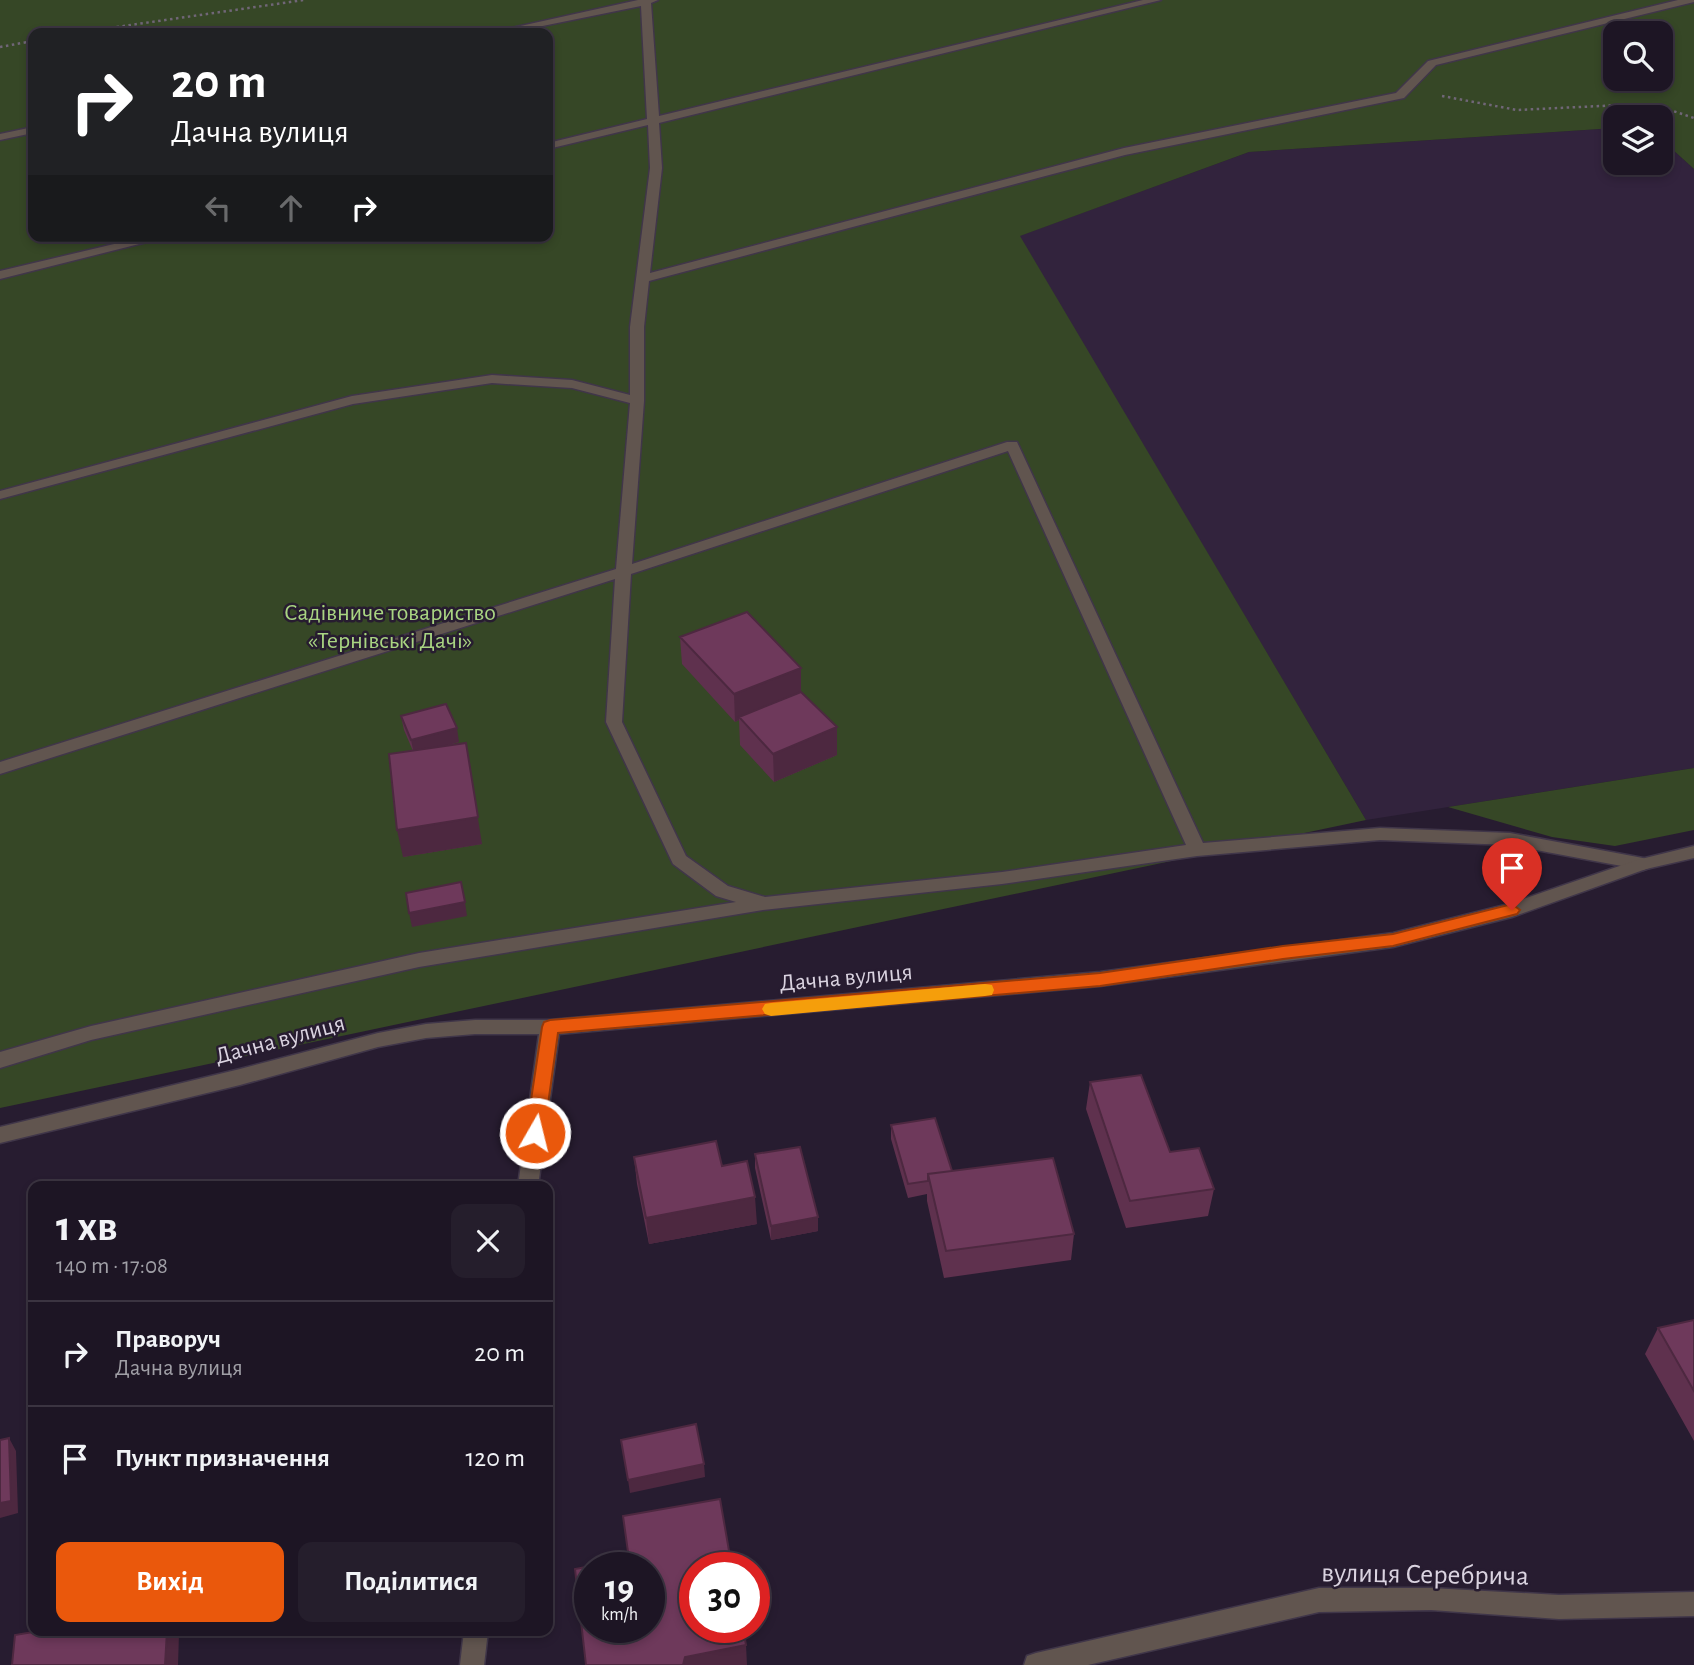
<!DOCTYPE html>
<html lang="uk">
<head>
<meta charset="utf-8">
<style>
  body { margin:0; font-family:"Alegreya Sans",sans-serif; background:#251e2c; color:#f1f3f6; height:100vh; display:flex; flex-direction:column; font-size:26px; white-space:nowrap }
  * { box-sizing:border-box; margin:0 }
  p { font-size:23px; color:#a09fa6 }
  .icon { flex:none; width:38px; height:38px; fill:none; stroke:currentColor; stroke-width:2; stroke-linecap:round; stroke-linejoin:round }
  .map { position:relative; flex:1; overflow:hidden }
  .side { position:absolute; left:28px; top:1181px; width:525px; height:455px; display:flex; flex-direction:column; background:#1d1524; border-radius:14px; box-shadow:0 4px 10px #0003,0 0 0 2px #3b3441 }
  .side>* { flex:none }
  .banner { position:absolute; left:28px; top:28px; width:525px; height:214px; border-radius:14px; box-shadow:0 4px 10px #0003,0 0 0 2px #3b3441; background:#202124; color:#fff; overflow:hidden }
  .fabs { position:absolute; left:1603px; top:21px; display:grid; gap:14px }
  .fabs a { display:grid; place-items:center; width:70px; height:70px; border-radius:14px; background:#1d1524; box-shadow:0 4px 10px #0003,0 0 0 2px #3b3441; font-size:35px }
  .speed { position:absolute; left:574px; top:1552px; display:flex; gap:14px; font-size:35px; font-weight:700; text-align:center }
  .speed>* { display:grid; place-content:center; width:91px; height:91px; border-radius:50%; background:#1d1524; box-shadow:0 4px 10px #0003,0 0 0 2px #3b3441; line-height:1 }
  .speed small { font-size:18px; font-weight:400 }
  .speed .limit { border:10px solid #d22; background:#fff; color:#111 }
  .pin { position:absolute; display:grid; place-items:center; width:60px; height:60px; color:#fff; margin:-72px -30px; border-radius:50% 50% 50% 0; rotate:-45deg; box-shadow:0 0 7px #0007 }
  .pin .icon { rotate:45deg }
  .me { position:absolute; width:77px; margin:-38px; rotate:8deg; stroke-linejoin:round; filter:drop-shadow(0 0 5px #0008) }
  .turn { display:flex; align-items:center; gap:24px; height:147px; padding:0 28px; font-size:32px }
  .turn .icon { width:91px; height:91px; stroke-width:2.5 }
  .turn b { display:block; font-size:49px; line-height:60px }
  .lanes { display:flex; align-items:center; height:66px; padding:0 28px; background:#0003; justify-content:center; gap:35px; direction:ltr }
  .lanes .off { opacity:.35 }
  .round { display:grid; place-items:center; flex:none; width:74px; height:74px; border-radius:14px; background:#251e2c }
  .head { display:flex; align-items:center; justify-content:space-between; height:119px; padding:0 28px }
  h1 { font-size:42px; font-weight:600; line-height:52px }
  .action { display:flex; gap:14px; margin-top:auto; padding:14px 28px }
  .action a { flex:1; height:80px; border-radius:14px; background:#ea580c; color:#fff; font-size:28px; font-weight:600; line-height:80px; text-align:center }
  .action a+a { background:#251e2c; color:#f1f3f6 }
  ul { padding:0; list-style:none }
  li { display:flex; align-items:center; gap:21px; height:105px; padding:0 28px; border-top:2px solid #3b3441 }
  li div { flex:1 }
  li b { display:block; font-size:26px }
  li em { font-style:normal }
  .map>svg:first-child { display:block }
  .built { fill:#32233d }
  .green { fill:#364726; fill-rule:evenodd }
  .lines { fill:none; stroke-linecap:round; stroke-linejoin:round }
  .service-casing { stroke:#403649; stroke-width:3 }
  .minor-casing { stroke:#403649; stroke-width:3 }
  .path { stroke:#706677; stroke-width:2.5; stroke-dasharray:2.5 3.5; stroke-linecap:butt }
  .service { fill:#61554f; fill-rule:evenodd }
  .minor { fill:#61554f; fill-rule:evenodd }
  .wall { fill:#5f314e }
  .shaded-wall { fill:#4d2840 }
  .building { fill:#6e395b; stroke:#4d2840; stroke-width:2; fill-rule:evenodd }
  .route { fill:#ea580c; stroke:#983908; stroke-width:2 }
  .slow { fill:#f59e0b }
  .labels { text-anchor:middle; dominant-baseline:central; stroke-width:5; stroke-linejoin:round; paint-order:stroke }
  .park-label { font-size:24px; fill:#a9d482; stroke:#271c30 }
  .street-label { font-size:24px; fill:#dad3e0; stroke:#271c30 }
  .near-street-label { font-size:28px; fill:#dad3e0; stroke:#271c30 }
</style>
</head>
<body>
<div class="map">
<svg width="1694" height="1665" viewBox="0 0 1694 1665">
  <rect width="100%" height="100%" fill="#271c30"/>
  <path class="built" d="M1615 128V163H1661V139L1694 169V768L1366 820 1019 236 1249 152Z"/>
  <path class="green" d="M0 0H1694V169L1661 139V117H1615V128L1249 152 1020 236 1366 820 0 1108ZM33 33H548V236H33ZM1615 33H1661V79H1615Z
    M1694 768V830L1615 846 1552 837 1448 807Z"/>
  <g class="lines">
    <g class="service-casing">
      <path id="service" d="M638 0H658L651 3 659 116 1143 0H1161L659 123 662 168 650 273 1124 148 1396 93 1428 61 1678 0H1694V2L1436 65 1404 98 1125 155 649 281 644 327V401L632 564 1007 442H1017L1203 843 1380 828 1510 833 1643 858 1649 860 1652 864 1649 868 1643 870 1510 845 1380 840 1197 856 1002 884 763 910 419 967 91 1040 0 1068V1052L91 1026 419 953 736 902 716 896 673 864 606 722 615 579 0 774V762L616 569 630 403 572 388 492 383 353 404 0 499V491L352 396 492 375 572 380 630 395V327L650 168 648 125 548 149V143L647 119 641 6 508 33H489ZM1008 451 1186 845 1002 872 765 897 728 886 686 856 622 722 631 574Z
        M33 127V133L0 140V134Z
        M148 236H171L0 279V271Z"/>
    </g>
    <g class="minor-casing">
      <path id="minor" d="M1694 846V858L1646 869 1512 917 1393 947 1100 986 559 1034 538 1186H518L539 1034H475L426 1038 378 1047 240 1085 0 1143V1127L240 1069 378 1033 426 1024 475 1020H550L1100 972 1393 933 1509 904 1637 860Z
        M1319 1588H1431L1559 1595 1694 1592V1616L1559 1619 1431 1610 1319 1612 1088 1665H1024L1027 1656 1036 1653Z
        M464 1631H488L484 1665H460Z"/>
    </g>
    <path class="path" d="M75 33 304 0
      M0 47 33 41
      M1442 96 1517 110 1621 105 1670 110 1694 118"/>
    <use href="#service" class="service"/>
    <use href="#minor" class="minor"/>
  </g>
  <path class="wall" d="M680 637 801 692 837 727V755L774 782 740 745 739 720 735 722 682 664Z
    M401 716 459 742 445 746 482 844 403 857 413 751 404 730Z
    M1090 1082 1170 1152 1214 1189 1208 1216 1126 1228 1086 1109Z
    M891 1125 952 1171 1074 1234 1071 1260 944 1278 927 1201V1194L908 1198 891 1139Z
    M755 1154 818 1231 771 1240 755 1168Z
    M634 1157 722 1166 757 1224 649 1244 637 1184Z
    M1694 1320V1441L1645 1354 1658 1328Z"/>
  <path class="shaded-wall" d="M801 668V695L739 717V720L735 722 734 694Z
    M837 727V755L774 782 773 754Z
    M457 728 459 742 414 754 411 740Z
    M466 743 482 844 403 857 397 830Z
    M465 902 467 916 412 927 409 913Z
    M755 1197 757 1224 649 1244 646 1218Z
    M818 1217V1231L771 1240V1226Z
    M9 1438 16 1451 18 1513 0 1518V1503Z
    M704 1464 705 1477 630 1493 628 1480Z
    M167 1631H178L179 1634 178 1665H165Z
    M746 1645 747 1665H683L685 1657Z"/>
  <path class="building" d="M747 612 801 668 734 694 680 637Z
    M801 692 837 727 773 754 739 717Z
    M446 704 457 728 411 740 401 716Z
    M466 743 478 817 397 830 389 754Z
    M461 882 465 902 409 913 406 893Z
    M1141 1075 1170 1152 1199 1148 1214 1189 1130 1201 1090 1082Z
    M935 1118 952 1171 928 1174V1181L908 1184 891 1125Z
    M716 1141 722 1166 747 1161 755 1197 646 1218 634 1157Z
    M800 1147 818 1217 771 1226 755 1154Z
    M1053 1158 1074 1234 946 1251 928 1174Z
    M1694 1320V1391L1658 1328Z
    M696 1424 704 1464 628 1480 621 1440Z
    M9 1438 11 1501 0 1503V1440Z
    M720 1499 732 1568H695V1628H743L746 1645 685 1657 683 1665H586L575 1569 629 1559 623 1516ZM590 1568H649V1628H590Z
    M39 1631H167L165 1665H12L15 1635Z"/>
  <path class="route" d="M1512 904 1520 910 1517 914 1393 946 1283 959 1100 986 558 1033 544 1133 542 1138 535 1141 529 1138 526 1133 542 1027 544 1022 550 1020 1100 973 1283 946 1393 934Z"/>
  <path class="slow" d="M985 984 992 985 994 990 992 995 985 996 771 1016 765 1014 762 1009 765 1004 771 1003Z"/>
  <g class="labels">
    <g class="park-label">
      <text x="390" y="613">Садівниче товариство<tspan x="390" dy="28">«Тернівські Дачі»</tspan></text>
    </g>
    <g class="street-label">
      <text transform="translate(846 978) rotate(-5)">Дачна вулиця</text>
      <text transform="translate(280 1040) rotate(-15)">Дачна вулиця</text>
    </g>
    <g class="near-street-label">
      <text transform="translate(1425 1575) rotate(1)">вулиця Серебрича</text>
    </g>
  </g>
</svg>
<div class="fabs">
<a><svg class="icon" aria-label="search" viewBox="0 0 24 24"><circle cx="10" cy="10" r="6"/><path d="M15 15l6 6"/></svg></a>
<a><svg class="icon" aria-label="layers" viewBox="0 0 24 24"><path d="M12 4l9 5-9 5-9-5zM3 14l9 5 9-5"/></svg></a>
</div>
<div class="speed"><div>19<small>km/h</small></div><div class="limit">30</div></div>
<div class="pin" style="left:1512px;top:910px;background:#d93025"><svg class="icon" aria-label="arrive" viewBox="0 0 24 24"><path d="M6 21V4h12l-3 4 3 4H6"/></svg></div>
<svg class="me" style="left:535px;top:1133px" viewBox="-20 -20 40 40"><circle r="17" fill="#ea580c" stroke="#fff" stroke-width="3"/><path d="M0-11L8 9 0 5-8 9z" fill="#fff"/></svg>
<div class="banner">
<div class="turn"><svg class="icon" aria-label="right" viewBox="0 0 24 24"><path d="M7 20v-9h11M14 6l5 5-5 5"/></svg><div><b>20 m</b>Дачна вулиця</div></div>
<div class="lanes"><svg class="icon off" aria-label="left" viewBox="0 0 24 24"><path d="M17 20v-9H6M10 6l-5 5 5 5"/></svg><svg class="icon off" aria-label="ahead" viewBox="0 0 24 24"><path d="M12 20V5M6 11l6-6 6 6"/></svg><svg class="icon" aria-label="right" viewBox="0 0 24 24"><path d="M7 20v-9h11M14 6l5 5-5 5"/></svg></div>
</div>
<section class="side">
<div class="head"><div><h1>1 хв</h1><p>140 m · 17:08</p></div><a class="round"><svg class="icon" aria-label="close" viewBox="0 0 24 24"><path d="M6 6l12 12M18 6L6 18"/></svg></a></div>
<ul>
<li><svg class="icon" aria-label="right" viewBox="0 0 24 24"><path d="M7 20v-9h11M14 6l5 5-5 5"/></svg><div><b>Праворуч</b><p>Дачна вулиця</p></div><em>20 m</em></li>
<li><svg class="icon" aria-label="arrive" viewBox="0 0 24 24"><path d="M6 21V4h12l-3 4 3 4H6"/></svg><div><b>Пункт призначення</b></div><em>120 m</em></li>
</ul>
<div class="action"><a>Вихід</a><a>Поділитися</a></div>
</section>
</div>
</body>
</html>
